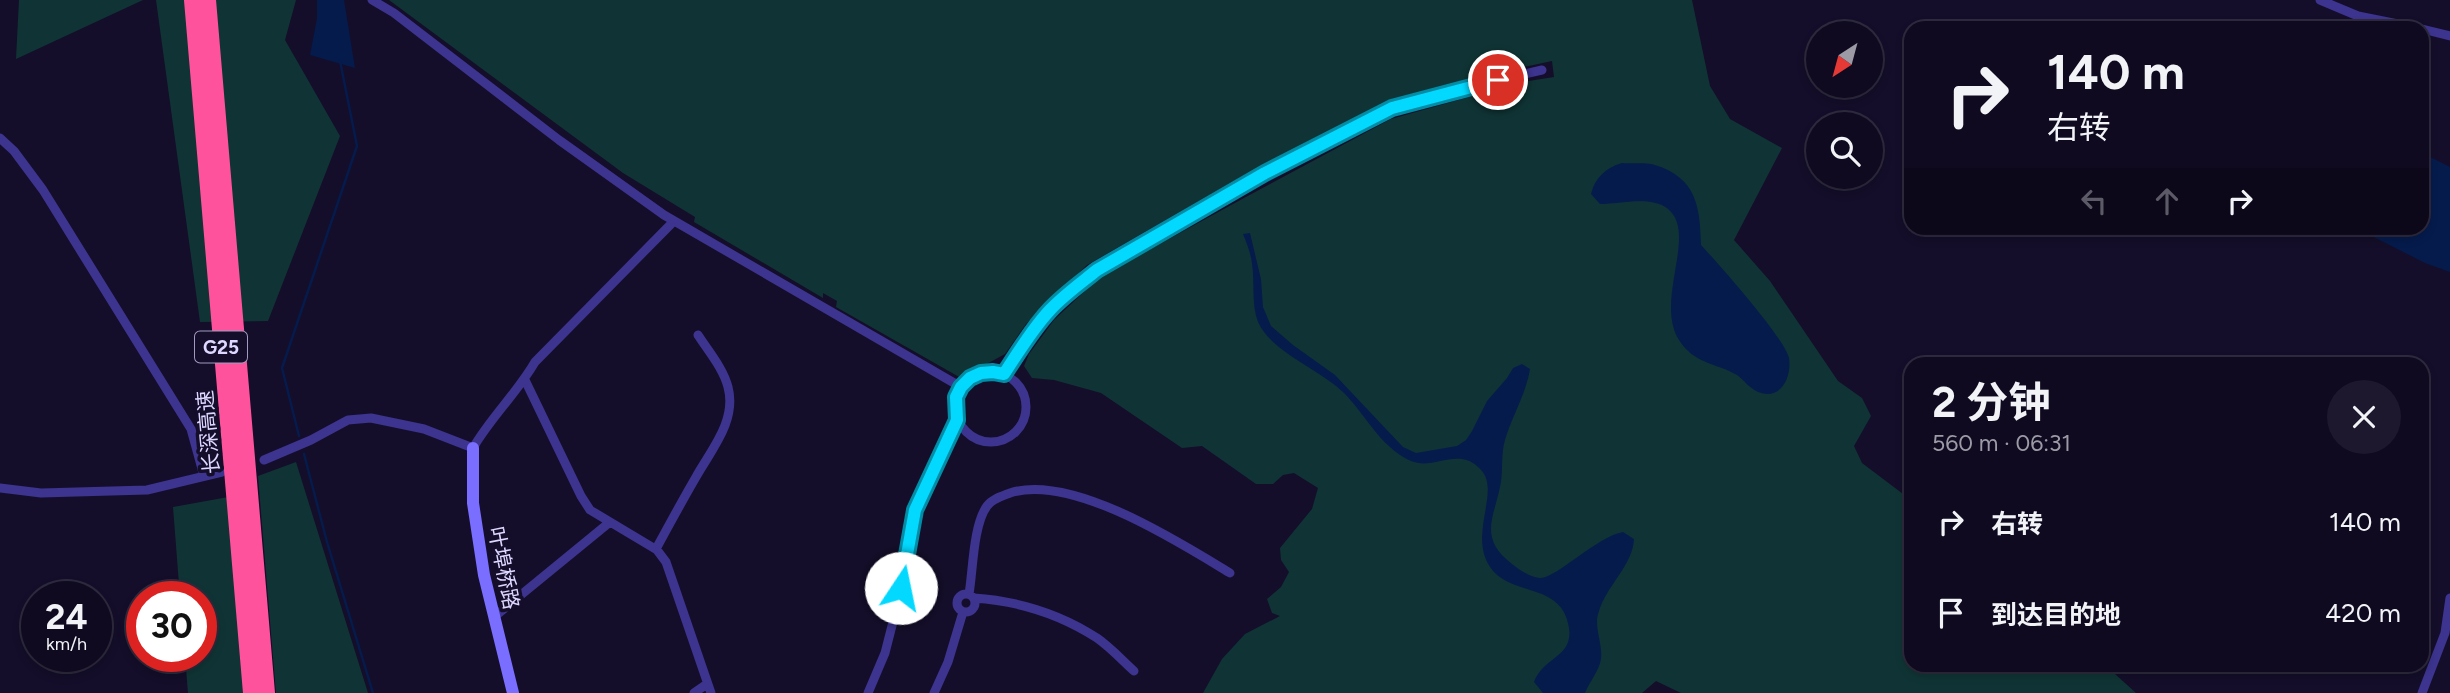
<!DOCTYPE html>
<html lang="zh">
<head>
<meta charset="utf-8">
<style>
  body { margin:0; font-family:Figtree,"Noto Sans SC",sans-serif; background:#1d182d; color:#f1f3f6; height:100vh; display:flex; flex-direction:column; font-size:26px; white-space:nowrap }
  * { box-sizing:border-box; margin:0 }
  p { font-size:23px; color:#9b9aa5 }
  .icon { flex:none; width:38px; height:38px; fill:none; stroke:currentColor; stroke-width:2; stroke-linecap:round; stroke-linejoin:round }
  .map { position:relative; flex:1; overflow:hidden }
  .sheet { position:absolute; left:1904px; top:357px; width:525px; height:315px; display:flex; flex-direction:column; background:#0f0a20; border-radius:21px; box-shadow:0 4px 10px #0003,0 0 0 2px #2f2b3e }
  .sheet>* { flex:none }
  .hud { position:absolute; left:1904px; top:21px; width:525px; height:214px; border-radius:21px; box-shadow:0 4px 10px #0003,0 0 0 2px #2f2b3e; background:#0f0a20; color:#f1f3f6; overflow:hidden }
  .needle { width:46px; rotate:216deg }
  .controls { position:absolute; left:1806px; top:21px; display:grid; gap:14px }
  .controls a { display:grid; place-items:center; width:77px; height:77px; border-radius:50%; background:#0f0a20; box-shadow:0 4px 10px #0003,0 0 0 2px #2f2b3e; font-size:35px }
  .speed { position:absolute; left:21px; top:581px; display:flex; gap:14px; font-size:35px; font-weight:700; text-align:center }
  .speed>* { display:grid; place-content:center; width:91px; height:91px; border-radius:50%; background:#0f0a20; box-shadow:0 4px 10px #0003,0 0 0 2px #2f2b3e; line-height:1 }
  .speed small { font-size:18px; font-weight:400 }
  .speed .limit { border:10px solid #d22; background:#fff; color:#111 }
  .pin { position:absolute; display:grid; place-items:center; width:60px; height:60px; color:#fff; margin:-30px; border:4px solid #fff; border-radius:50%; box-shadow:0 2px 7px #0007 }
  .me { position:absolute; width:77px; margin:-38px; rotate:11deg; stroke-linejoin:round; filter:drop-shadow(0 0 5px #0008) }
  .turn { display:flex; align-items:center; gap:24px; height:147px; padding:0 28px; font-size:32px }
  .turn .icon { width:91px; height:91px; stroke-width:2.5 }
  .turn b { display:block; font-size:49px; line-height:60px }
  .lanes { display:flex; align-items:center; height:66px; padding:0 28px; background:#0003; justify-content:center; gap:35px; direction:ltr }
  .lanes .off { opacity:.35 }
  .round { display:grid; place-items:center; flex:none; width:74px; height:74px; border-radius:37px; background:#1d182d }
  .head { display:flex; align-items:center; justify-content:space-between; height:119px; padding:0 28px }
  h1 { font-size:42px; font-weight:700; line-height:52px }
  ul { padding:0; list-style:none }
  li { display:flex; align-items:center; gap:21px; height:91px; padding:0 28px }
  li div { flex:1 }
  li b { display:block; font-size:26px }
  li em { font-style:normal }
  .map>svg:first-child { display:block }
  .green { fill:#103435 }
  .water { fill:#051b4c }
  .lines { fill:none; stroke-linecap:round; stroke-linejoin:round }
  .stream { stroke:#051b4c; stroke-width:2.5 }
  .street { stroke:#3c348e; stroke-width:9 }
  .secondary { stroke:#796eff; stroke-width:12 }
  .highway { stroke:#ff529c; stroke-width:16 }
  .route-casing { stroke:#028da6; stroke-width:18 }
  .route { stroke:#03d9ff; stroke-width:12 }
  .labels { text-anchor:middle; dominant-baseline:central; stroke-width:7; stroke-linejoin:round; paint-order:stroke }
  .shield { fill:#140e2a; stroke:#a19bbf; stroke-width:2 }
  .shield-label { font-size:19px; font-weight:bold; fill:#ded7ff }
  .street-label { font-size:21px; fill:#ded7ff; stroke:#140e2a }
</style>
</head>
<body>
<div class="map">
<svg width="2450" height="693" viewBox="0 0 2450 693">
  <rect width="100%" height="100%" fill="#140e2a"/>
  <path class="green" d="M19 0H143L16 59Z
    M156 0H296L285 40 340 136 268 321 200 322Z
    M389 0H1692L1710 86 1730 119 1782 148 1734 240 1770 281 1838 381 1862 398 1871 416 1854 446 1862 463 1911 500V665H2105L2136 693H1681L1656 681 1642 693H1203L1222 659 1245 634 1280 616 1272 613 1267 599 1281 587 1289 572 1281 560 1280 548 1312 509 1318 488 1294 473 1283 475 1273 484H1256L1202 446 1182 448 1101 393 1054 380 1032 378 1024 366 1029 354 1054 320 1101 276 1244 198 1391 119 1523 82 1554 77 1552 61 1473 78 1378 106 1230 183 1087 265 1026 324 1005 354 961 378 836 307 837 301 823 293V298L694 222 695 217 623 173Z
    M296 462 368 693H276L258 476Z
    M234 496 246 693H188L185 656H201V597H180L173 507Z"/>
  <path class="water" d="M317 0H344L355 68 310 55 317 18Z
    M2422 153 2450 167V272L2425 263 2356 228H2422Z
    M1622 163C1632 164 1646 162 1655 165 1697 178 1700 207 1701 245 1717 262 1786 340 1789 358 1792 377 1781 401 1758 392 1749 388 1744 380 1737 375 1716 363 1694 364 1679 340 1655 302 1695 238 1671 212 1656 194 1621 204 1600 204L1591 194C1595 178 1605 168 1622 163Z
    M1250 233 1261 279 1263 307 1271 326 1293 345 1335 375 1403 447 1416 453 1457 446 1466 440 1472 431 1487 401 1507 378 1513 368 1522 364 1530 369C1526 394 1512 416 1505 440 1501 454 1503 467 1501 482 1495 517 1477 537 1512 564 1520 570 1529 577 1540 578 1555 579 1598 536 1623 532L1634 539C1633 565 1607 585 1599 611 1593 626 1603 643 1601 659 1599 671 1590 681 1585 693H1543L1534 682C1544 656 1573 658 1569 628 1562 581 1511 598 1490 567 1468 534 1501 491 1481 470 1459 445 1434 471 1411 461 1380 447 1366 415 1344 393 1321 370 1271 352 1258 322 1251 304 1255 283 1252 264 1251 254 1247 244 1243 234Z"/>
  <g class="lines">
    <path class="stream" d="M299 436 282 368 357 146 340 61
      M304 454 327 542 373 693"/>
    <path class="street" d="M372 0 394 13 559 140 664 215 961 387
      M2320 0 2358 16 2418 28
      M2422 29 2450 36
      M0 138 14 151 43 190 191 429 204 476
      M956 407a35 35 0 1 1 70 0a35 35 0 1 1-70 0Z
      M1004 374 1029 337 1050 309 1097 270 1265 173 1392 108 1476 85 1542 70
      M525 380 581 496 590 510 657 550 666 562 711 693
      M264 460 311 440 348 420 371 418 424 429 473 448C491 417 517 393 535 362L674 221
      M0 488 41 493 147 490 222 472
      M656 549C669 525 682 501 696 477 711 450 737 421 728 387 723 368 709 352 698 335
      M957 603a9 9 0 1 1 18 0a9 9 0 1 1-18 0Z
      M969 594C973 571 973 525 987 506 992 499 1002 496 1010 493 1071 473 1179 542 1230 573
      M974 598C1018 601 1060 614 1097 638 1110 647 1122 660 1134 671
      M494 617 610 522
      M694 693 707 684
      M868 693 885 653 895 614 915 510 957 420
      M934 693 948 662 963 612
      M2422 693 2445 633 2450 598"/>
    <path class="secondary" d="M473 448V503L484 575 513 693"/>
    <path class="highway" d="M192 0 251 693
      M208 0 267 693"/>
  </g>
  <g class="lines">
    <g class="route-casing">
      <path id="route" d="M901 588 915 510 957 420 956 397 961 387 970 378 981 373 993 372 1004 374C1018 353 1032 329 1050 310 1064 295 1081 283 1097 270L1265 173 1392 108 1498 80"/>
    </g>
    <use href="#route" class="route"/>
  </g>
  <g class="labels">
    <rect class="shield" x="195" y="331.5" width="52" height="31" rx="5"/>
    <g class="shield-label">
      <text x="221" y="347">G25</text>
    </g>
    <g class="street-label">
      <text transform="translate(208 432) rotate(-95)">长深高速</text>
      <text transform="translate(504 568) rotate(79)">叶埠桥路</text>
    </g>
  </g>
</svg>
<div class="controls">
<a><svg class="needle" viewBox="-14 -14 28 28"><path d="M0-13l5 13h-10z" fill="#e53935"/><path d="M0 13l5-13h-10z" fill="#9b9aa5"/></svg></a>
<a><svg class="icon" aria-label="search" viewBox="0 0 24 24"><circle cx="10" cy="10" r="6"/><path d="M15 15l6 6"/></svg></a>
</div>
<div class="speed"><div>24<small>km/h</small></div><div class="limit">30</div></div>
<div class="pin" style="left:1498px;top:80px;background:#d93025"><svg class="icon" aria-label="arrive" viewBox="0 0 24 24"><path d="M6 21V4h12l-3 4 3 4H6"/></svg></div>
<svg class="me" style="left:901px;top:588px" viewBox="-20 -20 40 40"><circle r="19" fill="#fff"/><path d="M0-13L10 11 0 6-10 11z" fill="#03d9ff"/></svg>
<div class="hud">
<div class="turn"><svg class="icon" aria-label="right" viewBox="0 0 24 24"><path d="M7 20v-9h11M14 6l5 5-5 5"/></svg><div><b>140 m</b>右转</div></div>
<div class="lanes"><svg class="icon off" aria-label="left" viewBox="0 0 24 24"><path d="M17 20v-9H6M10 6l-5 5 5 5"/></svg><svg class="icon off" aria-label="ahead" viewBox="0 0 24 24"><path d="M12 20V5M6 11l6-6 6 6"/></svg><svg class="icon" aria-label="right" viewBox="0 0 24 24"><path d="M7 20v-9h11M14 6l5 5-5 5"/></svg></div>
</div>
<section class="sheet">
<div class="head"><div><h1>2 分钟</h1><p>560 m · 06:31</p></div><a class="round"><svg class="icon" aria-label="close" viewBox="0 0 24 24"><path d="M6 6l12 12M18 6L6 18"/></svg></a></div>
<ul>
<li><svg class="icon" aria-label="right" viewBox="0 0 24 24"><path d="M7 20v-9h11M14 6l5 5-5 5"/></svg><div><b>右转</b></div><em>140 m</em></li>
<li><svg class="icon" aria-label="arrive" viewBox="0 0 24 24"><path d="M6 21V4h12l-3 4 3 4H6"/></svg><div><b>到达目的地</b></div><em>420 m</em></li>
</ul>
</section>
</div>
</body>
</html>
